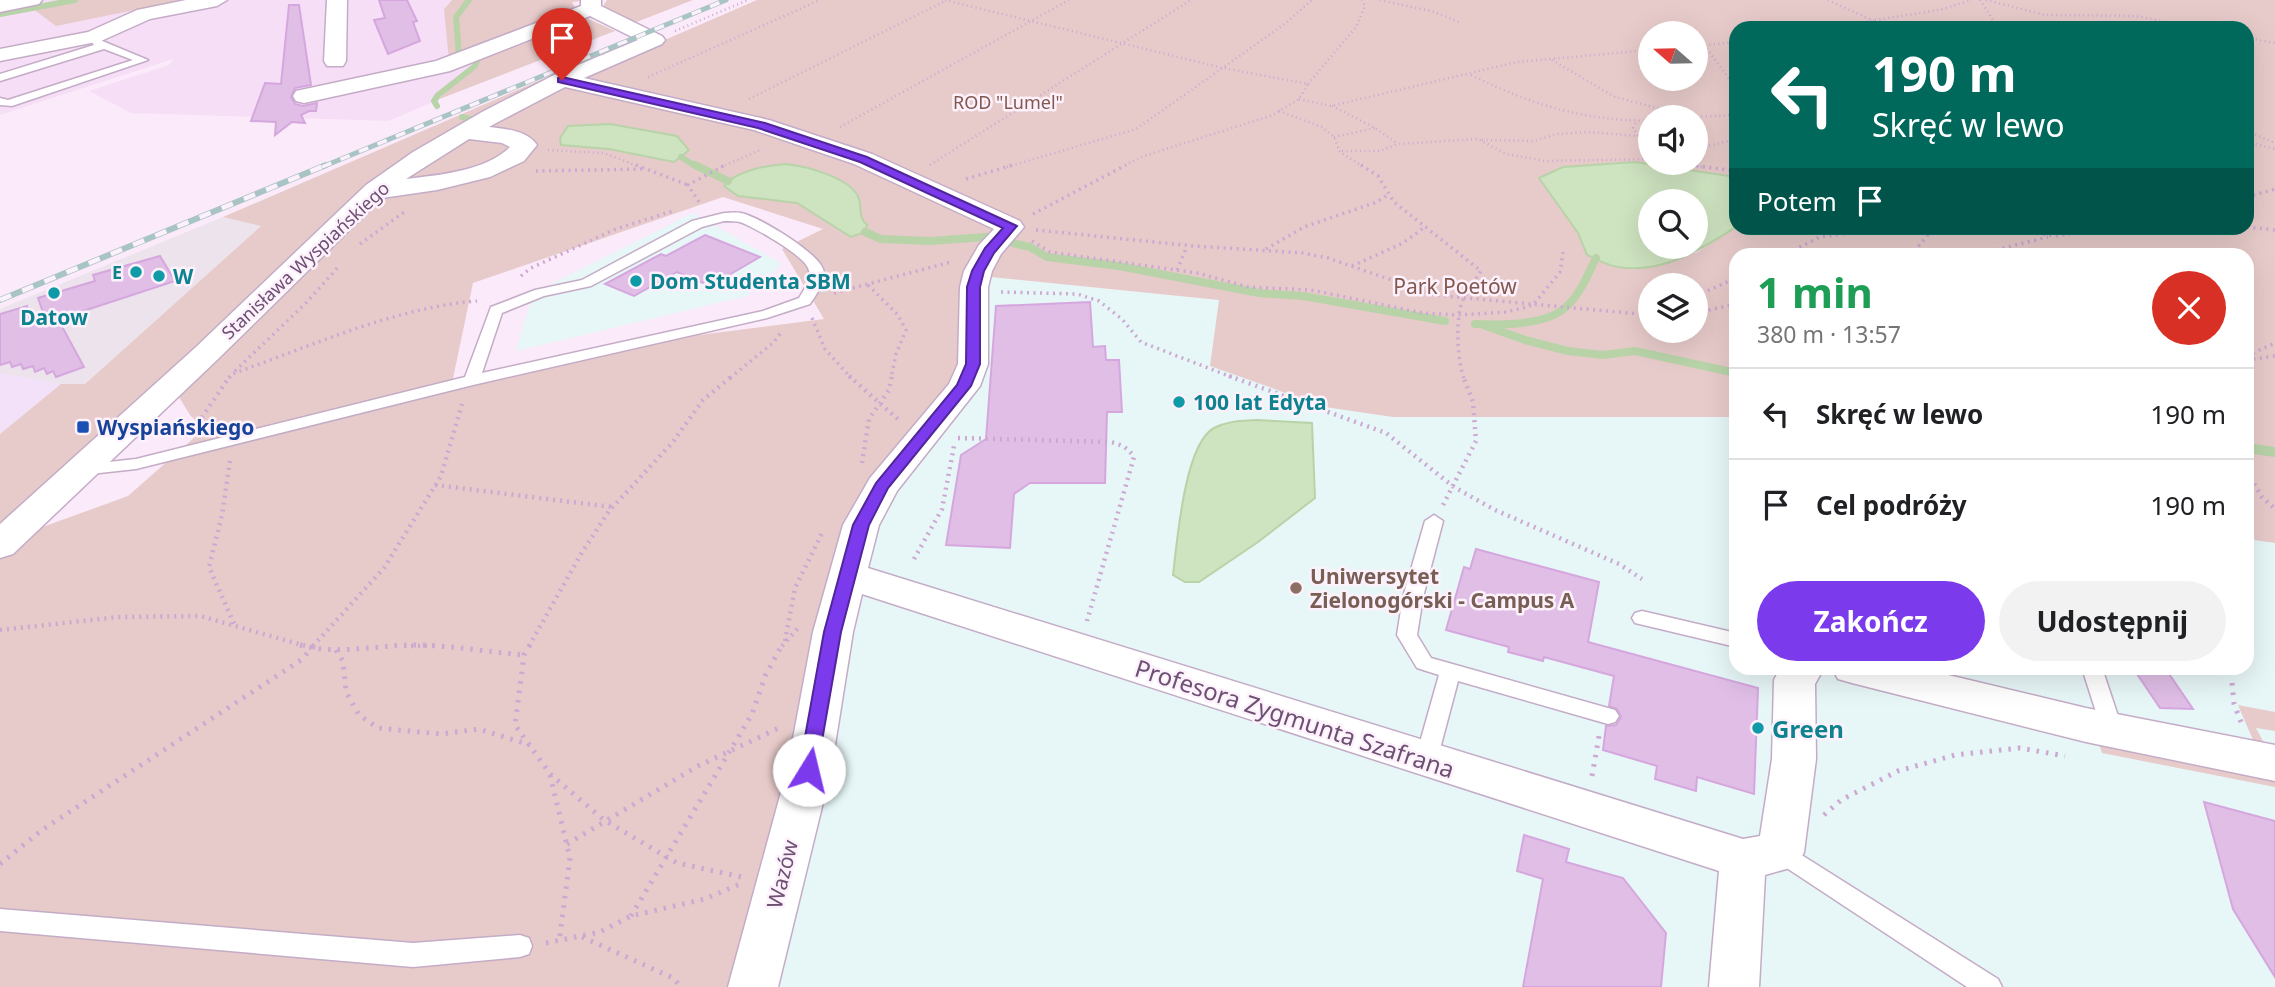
<!DOCTYPE html>
<html lang="pl">
<head>
<meta charset="utf-8">
<style>
  body { margin:0; font-family:"Noto Sans",sans-serif; background:#f2f2f2; color:#202124; height:100vh; display:flex; flex-direction:column; font-size:26px; white-space:nowrap }
  * { box-sizing:border-box; margin:0 }
  p { font-size:23px; color:#757577 }
  .icon { flex:none; width:38px; height:38px; fill:none; stroke:currentColor; stroke-width:2; stroke-linecap:round; stroke-linejoin:round }
  .map { position:relative; flex:1; overflow:hidden }
  .sheet { position:absolute; left:1729px; top:248px; width:525px; height:427px; display:flex; flex-direction:column; background:#fff; border-radius:21px; box-shadow:0 7px 28px #0002 }
  .sheet>* { flex:none }
  .hud { position:absolute; left:1729px; top:21px; width:525px; height:214px; border-radius:21px; box-shadow:0 7px 28px #0002; background:#00695c; color:#fff; overflow:hidden }
  .needle { width:46px; rotate:290deg }
  .fabs { position:absolute; left:1638px; top:21px; display:grid; gap:14px }
  .fabs a { display:grid; place-items:center; width:70px; height:70px; border-radius:50%; background:#fff; box-shadow:0 7px 28px #0002; font-size:35px }
  .pin { position:absolute; display:grid; place-items:center; width:60px; height:60px; color:#fff; margin:-72px -30px; border-radius:50% 50% 50% 0; rotate:-45deg; box-shadow:0 0 7px #0007 }
  .pin .icon { rotate:45deg }
  .me { position:absolute; width:77px; margin:-38px; rotate:9deg; stroke-linejoin:round; filter:drop-shadow(0 0 5px #0008) }
  .turn { display:flex; align-items:center; gap:24px; height:147px; padding:0 28px; font-size:32px }
  .turn .icon { width:91px; height:91px; stroke-width:2.5 }
  .turn b { display:block; font-size:49px; line-height:60px }
  .then { display:flex; align-items:center; height:66px; padding:0 28px; background:#0003; gap:14px; font-size:26px }
  .round { display:grid; place-items:center; flex:none; width:74px; height:74px; border-radius:37px; background:#f2f2f2 }
  .headline { display:flex; align-items:center; justify-content:space-between; height:119px; padding:0 28px }
  h1 { font-size:42px; font-weight:700; line-height:52px; color:#1e9e55 }
  .cta { display:flex; gap:14px; margin-top:auto; padding:14px 28px }
  .cta a { flex:1; height:80px; border-radius:42px; background:#7c3aed; color:#fff; font-size:28px; font-weight:700; line-height:80px; text-align:center }
  .cta a+a { background:#f2f2f2; color:#202124 }
  ul { padding:0; list-style:none }
  li { display:flex; align-items:center; gap:21px; height:91px; padding:0 28px; border-top:2px solid #e0e0e0 }
  li div { flex:1 }
  li b { display:block; font-size:26px }
  li em { font-style:normal }
  .map>svg:first-child { display:block }
  .residential { fill:#f6dff6 }
  .commercial { fill:#f3e0f9 }
  .industrial { fill:#ece3ec }
  .education { fill:#e7f6f7 }
  .green { fill:#e7cbca; fill-rule:evenodd }
  .water { fill:#cee3c0; stroke:#b8d3a8; stroke-width:2; fill-rule:evenodd }
  .lines { fill:none; stroke-linecap:round; stroke-linejoin:round }
  .stream-far2 { stroke:#b8d3a8; stroke-width:6 }
  .stream-far1 { stroke:#b8d3a8; stroke-width:8 }
  .stream { stroke:#b8d3a8; stroke-width:10 }
  .building { fill:#e0bee6; stroke:#d5a7de; stroke-width:2 }
  .lane-casing { stroke:#c4acc7; stroke-width:3 }
  .street-casing { stroke:#c4acc7; stroke-width:3 }
  .path-far3 { stroke:#cca8d2; stroke-width:2.5; stroke-dasharray:1 3.5; stroke-linecap:butt }
  .path-far2 { stroke:#cca8d2; stroke-width:3.5; stroke-dasharray:2 4.5; stroke-linecap:butt }
  .path-far1 { stroke:#cca8d2; stroke-width:4.5; stroke-dasharray:2 5; stroke-linecap:butt }
  .path { stroke:#cca8d2; stroke-width:5; stroke-dasharray:2.5 7; stroke-linecap:butt }
  .lane { fill:#fff; fill-rule:evenodd }
  .street { fill:#fff; fill-rule:evenodd }
  .rail-far1-casing { stroke:#a9c4c4; stroke-width:5 }
  .rail-casing { stroke:#a9c4c4; stroke-width:6 }
  .rail-far1 { stroke:#fdf1fc; stroke-width:3.5; stroke-dasharray:10; stroke-linecap:butt }
  .rail { stroke:#fdf1fc; stroke-width:4.5; stroke-dasharray:12; stroke-linecap:butt }
  .route { fill:#7c3aed; stroke:#51269a; stroke-width:2 }
  .culture-dot { fill:#0f9aa8; stroke:#fdf1fc; stroke-width:2.5 }
  .transit-dot { fill:#1a4fb4; stroke:#fdf1fc; stroke-width:2.5 }
  .education-dot { fill:#8d6e63; stroke:#fdf1fc; stroke-width:2.5 }
  .labels { text-anchor:middle; dominant-baseline:central; stroke-width:5; stroke-linejoin:round; paint-order:stroke }
  .far-park-label { font-size:18px; fill:#83584f; stroke:#fdf1fc }
  .far-street-label { font-size:18px; fill:#6d5073; stroke:#fdf1fc }
  .far-culture-label { font-size:18px; font-weight:bold; fill:#0d838f; stroke:#fdf1fc; text-anchor:end }
  .culture-label { font-size:21px; font-weight:bold; fill:#0d838f; stroke:#fdf1fc; text-anchor:start }
  .park-label { font-size:21px; fill:#83584f; stroke:#fdf1fc }
  .transit-label { font-size:21px; font-weight:bold; fill:#164399; stroke:#fdf1fc; text-anchor:start }
  .education-label { font-size:21px; font-weight:bold; fill:#785e54; stroke:#fdf1fc; text-anchor:start }
  .street-label { font-size:21px; fill:#6d5073; stroke:#fdf1fc }
  .near-street-label { font-size:24px; fill:#6d5073; stroke:#fdf1fc }
  .near-culture-label { font-size:24px; font-weight:bold; fill:#0d838f; stroke:#fdf1fc; text-anchor:start }
</style>
</head>
<body>
<div class="map">
<svg width="2275" height="987" viewBox="0 0 2275 987">
  <rect width="100%" height="100%" fill="#fbeaf9"/>
  <path class="residential" d="M0 0H63L30 6 123 11 184 0H452L444 9 480 61 437 100 389 121 131 113 89 91 169 65 173 59 0 115Z"/>
  <path class="commercial" d="M0 373 61 384 0 434Z"/>
  <path class="industrial" d="M223 217 262 225 85 384H61L0 373V309Z"/>
  <path class="education" d="M693 213 782 264 747 296 516 351 533 293Z
    M982 276 1220 300 1736 387V668H2247V539L2275 543V987H761L842 632 888 492Z"/>
  <path class="green" d="M63 0H184L56 26 29 6Z
    M452 0H589L572 2 578 14 615 31 437 100 479 62 449 61 444 9Z
    M607 0H693L634 23 603 6Z
    M757 0H2275V543L2247 539V256H1736V417H1393L1325 407 1210 366 1219 300 982 276 966 388 856 523 748 987H0V559L29 532 128 496 204 429 190 415 179 397 298 277 373 207 420 167 561 85ZM1736 28H2247V228L1736 227 1696 253 1587 255 1578 233 1540 179 1660 164 1689 171 1736 177ZM1650 33H1696V79H1650ZM1650 117H1696V163H1650ZM610 124 677 136 674 162 609 149 562 145 568 126ZM723 197 823 229 782 249 824 319 683 337 451 388 473 283ZM1650 285H1696V331H1650Z
    M550 76 560 79 394 173 0 532V434L61 384H85L261 226 223 217Z
    M2238 705 2275 712V731L2256 728 2264 743 2253 740Z
    M2098 741 2275 776V787L2102 753Z"/>
  <path class="water" d="M610 124 677 136 689 150 674 162 609 149 561 145 560 138 568 126Z
    M1635 162 1736 177V227C1700 250 1663 274 1618 267 1608 266 1596 259 1587 255L1578 233 1539 178 1563 167ZM1650 201H1696V247H1650Z
    M786 164C805 166 853 178 859 199 862 209 858 217 867 225L865 232 851 237 797 203 738 196 724 186C735 171 768 165 786 164Z
    M1256 420 1312 423 1315 498 1258 542 1199 582H1185L1173 575C1177 544 1184 444 1214 428 1227 421 1241 421 1256 420Z"/>
  <g class="lines">
    <path class="stream-far2" d="M0 14 75 0
      M437 106 434 101 438 95 475 66 477 61 459 56 456 17 469 0
      M462 117 473 120
      M681 157 697 167"/>
    <path class="stream-far1" d="M695 165 728 181
      M865 232 881 239 930 241 986 237 1030 247 1047 257 1119 266 1259 293 1303 296 1445 321
      M1475 324C1501 325 1547 326 1567 306 1581 293 1588 274 1596 258
      M1483 325 1525 340 1568 351 1603 355 1635 351 1736 373"/>
    <path class="stream" d="M2247 448 2275 452"/>
  </g>
  <path class="building" d="M379 0H407L417 21 413 22 420 41 388 54 374 20 385 18Z
    M289 5H299L311 85 295 88 291 97 295 104 303 106 317 103 316 111H309L301 115 305 123 292 122 275 135 276 122 251 121 265 83 281 84Z
    M705 235 760 257 710 286 677 272 634 296 605 284 661 254 666 256Z
    M160 256 175 281 53 321H59L84 367 56 377 53 371 47 374 44 368 35 372 33 366 23 369 21 364 12 367 10 362 0 365V314L27 306 29 320 46 321 38 298 95 281 93 275Z
    M1090 302 1093 347 1105 346 1106 360H1119L1122 412H1107L1105 483H1030L1014 494 1010 548 946 545 961 455 986 439 996 306Z
    M1476 549 1599 582 1588 642 1758 688 1754 794 1697 777 1696 791 1655 779 1657 766 1603 750 1606 726 1616 725 1621 717 1617 709 1609 706 1614 676 1544 657 1543 661 1508 652 1509 647 1446 630 1464 567 1470 569Z
    M2133 668H2165L2193 709 2160 708Z
    M2204 802 2275 821V977L2233 909Z
    M1524 835 1569 849 1566 862 1623 878 1666 933 1661 987H1523L1543 879 1517 871Z"/>
  <g class="lines">
    <g class="lane-casing">
      <path id="lane" d="M94 34 100 40 148 60 12 106 0 105V98L8 100 133 60 104 49 0 81V74L94 45 89 37Z
        M724 213C729 213 735 212 741 213 759 217 816 251 823 269 827 280 816 295 810 304L767 318 473 385 136 469 81 475 72 470 81 465 136 459 465 377 491 307 535 290 582 280 692 221ZM724 221C730 221 735 221 740 222 754 227 803 255 808 268 813 278 804 289 799 298L763 311 482 373 502 313 544 296 591 286 702 227Z
        M1434 515 1443 521 1423 597 1417 635 1431 658 1615 710 1619 716 1615 722 1608 724 1458 681 1437 760 1434 766 1426 769 1418 766 1415 760 1439 675 1417 668 1397 635 1403 597 1425 521Z
        M1642 611 1736 633V647L1635 623 1632 618 1635 613Z
        M2082 668H2102L2123 731 2120 737 2112 739 2104 737Z
        M1781 842 1998 979 2002 987H1967L1773 859 1769 852 1773 845Z
        M0 909 413 943 520 935 529 938 532 946 529 954 520 957 413 967 0 931Z"/>
    </g>
    <g class="street-casing">
      <path id="street" d="M0 0H42L39 4 0 12Z
        M186 0H227L217 6 150 19 101 41 0 61V49L88 32 137 10Z
        M327 0H347L346 61 343 66H327L324 61Z
        M581 0H601V6L662 36 665 40 662 44 584 78 769 120 872 154 1020 221 1024 227 1001 254 992 271 988 287V364L980 386 897 491 879 525 868 568 1743 839 1760 836 1772 759 1774 680 1780 668H1824L1815 684 1816 759 1804 852 1797 866 1765 875 1759 987H1709L1719 871 862 594 853 632 831 770 778 987H728L787 770 813 632 843 525 870 478 949 384 958 364 960 287 964 271 979 245 994 229 854 164 754 130 565 87 498 122 489 127C505 129 527 130 537 145L524 161 490 177 437 190 382 198 218 359 13 554 0 558V524L196 347 366 185 413 152 482 112 554 75 638 40 590 16 450 71 304 103 296 101 293 96 296 91 436 61 581 6ZM469 139 502 143 510 147C486 171 439 175 406 179Z
        M1832 668H1919L2086 708 2275 745V781L2086 742 1852 683 1838 679Z"/>
    </g>
    <path class="path-far3" d="M945 0 1223 68 1308 84 1299 99 1273 115 1141 157 1122 167
      M1380 0 1435 12 1459 22
      M1828 0 1889 28
      M1980 0 1993 20 2004 28
      M1986 0 2045 15 2136 16 2196 28
      M1826 28 1939 10 1972 0
      M675 31 748 0
      M2247 38 2275 43
      M1704 45 1736 88
      M1696 46 1736 42
      M1552 60 1615 97 1692 117 1736 115
      M1471 75C1532 105 1582 120 1650 121
      M648 77 820 0
      M1308 84 1356 27 1365 6 1362 0
      M749 99 945 1
      M1299 99 1331 106 1517 62 1650 50
      M1332 106 1375 128 1398 144
      M1279 111 1322 127 1334 137 1340 152 1364 167
      M840 127 1069 0
      M2247 131 2275 143
      M1334 137 1375 128
      M1482 140 1533 141 1558 134 1588 132 1638 136 1633 128 1636 122
      M2247 142 2275 149
      M1696 149 1736 139
      M548 150 604 153 640 167
      M1342 151H1380L1398 144 1478 139 1506 154 1546 161 1650 159
      M1674 163 1704 167
      M930 165 1191 0
      M721 167 760 150
      M1007 167 1136 129 1286 23 1312 0"/>
    <path class="path-far2" d="M636 165 688 185
      M1361 165 1378 176 1394 202 1481 271C1475 280 1468 290 1463 300 1455 316 1457 361 1464 378
      M1690 165 1736 171
      M536 171 646 169
      M966 179 1013 165
      M2247 197 2275 189
      M699 202 688 185 725 165
      M1033 214 1126 165
      M2247 227 2275 230
      M1036 230 1194 246 1303 253 1328 258 1435 295 1650 315
      M1032 241 1050 252 1197 273 1249 287 1311 290 1423 313 1458 315 1507 312 1533 305 1560 272 1563 252
      M360 244 407 210
      M1266 249 1304 227 1377 202 1389 194
      M1782 256 1820 237 1870 230H1950L1984 233 2016 230 2054 236 2111 228
      M1910 256 1931 231
      M1971 256 2048 237
      M1352 266 1403 243 1426 226
      M1177 270 1187 246
      M521 276 531 268 616 229 673 211
      M868 285 898 315 906 330 896 354 891 378
      M1001 292 1077 294 1099 301 1122 319 1141 342 1234 378
      M834 293 951 262
      M1696 296 1736 278
      M1696 313 1736 304
      M812 318 825 349 851 378
      M2247 356 2275 343
      M2247 360 2275 356
      M235 371 306 303 340 265
      M229 378 232 374C312 346 393 308 477 301
      M730 378 774 342 782 331"/>
    <path class="path-far1" d="M849 376 900 421
      M1229 376 1386 433 1454 487 1495 510 1619 564 1642 579
      M194 429 230 376
      M958 438 1110 442C1121 444 1128 448 1134 457L1087 621
      M230 461 222 515 209 567 235 626
      M862 463 869 419 889 390 892 376
      M2247 472 2262 497 2275 509
      M435 485 612 507
      M1443 505 1476 441 1473 402 1463 376
      M914 559 942 509 954 446
      M0 630 118 617 200 616 306 646
      M785 641 795 588 823 531
      M313 646 384 568 441 476 462 404
      M404 646H433
      M529 646 581 554 609 511 672 443 703 400 732 376
      M782 646 798 628"/>
    <path class="path" d="M300 645C339 656 380 644 420 645 454 646 490 652 524 655
      M530 645 524 655 515 725 550 774 604 820 677 863 742 877
      M336 650 343 661 346 692 359 715 378 728 441 734 479 729 530 745
      M2232 683 2234 704 2241 722
      M550 775 570 858 559 942
      M1592 776 1599 736
      M1824 815 1841 800 1898 771 1955 755 2020 748 2065 756
      M567 844 698 766 781 727
      M0 864 42 830 301 660 315 645
      M631 916 752 714 765 676 782 645
      M582 937 673 978 681 987
      M546 943 600 932 631 916 705 899 740 884"/>
    <use href="#lane" class="lane"/>
    <use href="#street" class="street"/>
    <g class="rail-far1-casing">
      <path id="rail-far1" d="M322 167 726 0"/>
    </g>
    <g class="rail-casing">
      <path id="rail" d="M0 300 326 165"/>
    </g>
    <use href="#rail-far1" class="rail-far1"/>
    <use href="#rail" class="rail"/>
  </g>
  <path class="route" d="M562 77 765 123 867 157 1017 226 994 253 984 271 980 287V364L971 386 888 488 869 525 841 632 816 775 809 778 802 775 799 770 824 632 853 525 876 483 957 385 966 364 967 287 972 271 985 248 1003 228 860 162 758 128 558 82V78Z"/>
  <g class="culture-dot">
    <circle cx="136" cy="272" r="7"/>
    <circle cx="159" cy="276" r="7"/>
    <circle cx="636" cy="281" r="7"/>
    <circle cx="54" cy="293" r="7"/>
    <circle cx="1179" cy="402" r="7"/>
    <circle cx="1758" cy="728" r="7"/>
  </g>
  <rect class="transit-dot" x="76" y="420" width="14" height="14" rx="3.5"/>
  <circle class="education-dot" cx="1296" cy="588" r="7"/>
  <g class="labels">
    <g class="far-park-label">
      <text x="1008" y="102">ROD "Lumel"</text>
    </g>
    <g class="far-street-label">
      <text transform="translate(305 260) rotate(-43)">Stanisława Wyspiańskiego</text>
    </g>
    <g class="far-culture-label">
      <text x="122" y="272">E</text>
    </g>
    <g class="culture-label">
      <text x="173" y="276">W</text>
      <text x="650" y="281">Dom Studenta SBM</text>
      <text x="54" y="317" text-anchor="middle">Datow</text>
      <text x="1193" y="402">100 lat Edyta</text>
    </g>
    <g class="park-label">
      <text x="1455" y="286">Park Poetów</text>
    </g>
    <g class="transit-label">
      <text x="97" y="427">Wyspiańskiego</text>
    </g>
    <g class="education-label">
      <text x="1310" y="576">Uniwersytet<tspan x="1310" dy="24">Zielonogórski - Campus A</tspan></text>
    </g>
    <g class="street-label">
      <text transform="translate(782 874) rotate(-76)">Wazów</text>
    </g>
    <g class="near-street-label">
      <text transform="translate(1295 718) rotate(18)">Profesora Zygmunta Szafrana</text>
    </g>
    <g class="near-culture-label">
      <text x="1772" y="728">Green</text>
    </g>
  </g>
</svg>
<div class="fabs">
<a><svg class="needle" viewBox="-14 -14 28 28"><path d="M0-13l5 13h-10z" fill="#e53935"/><path d="M0 13l5-13h-10z" fill="#757577"/></svg></a>
<a><svg class="icon" aria-label="sound" viewBox="0 0 24 24"><path d="M4 9h4l5-4v14l-5-4H4zM17 9q2 3 0 6"/></svg></a>
<a><svg class="icon" aria-label="search" viewBox="0 0 24 24"><circle cx="10" cy="10" r="6"/><path d="M15 15l6 6"/></svg></a>
<a><svg class="icon" aria-label="layers" viewBox="0 0 24 24"><path d="M12 4l9 5-9 5-9-5zM3 14l9 5 9-5"/></svg></a>
</div>
<div class="pin" style="left:562px;top:80px;background:#d93025"><svg class="icon" aria-label="arrive" viewBox="0 0 24 24"><path d="M6 21V4h12l-3 4 3 4H6"/></svg></div>
<svg class="me" style="left:809px;top:770px" viewBox="-20 -20 40 40"><circle r="19" fill="#fff"/><path d="M0-13L10 11 0 6-10 11z" fill="#7c3aed"/></svg>
<div class="hud">
<div class="turn"><svg class="icon" aria-label="left" viewBox="0 0 24 24"><path d="M17 20v-9H6M10 6l-5 5 5 5"/></svg><div><b>190 m</b>Skręć w lewo</div></div>
<div class="then">Potem<svg class="icon" aria-label="arrive" viewBox="0 0 24 24"><path d="M6 21V4h12l-3 4 3 4H6"/></svg></div>
</div>
<section class="sheet">
<div class="headline"><div><h1>1 min</h1><p>380 m · 13:57</p></div><a class="round" style="background:#d93025;color:#fff"><svg class="icon" aria-label="close" viewBox="0 0 24 24"><path d="M6 6l12 12M18 6L6 18"/></svg></a></div>
<ul>
<li><svg class="icon" aria-label="left" viewBox="0 0 24 24"><path d="M17 20v-9H6M10 6l-5 5 5 5"/></svg><div><b>Skręć w lewo</b></div><em>190 m</em></li>
<li><svg class="icon" aria-label="arrive" viewBox="0 0 24 24"><path d="M6 21V4h12l-3 4 3 4H6"/></svg><div><b>Cel podróży</b></div><em>190 m</em></li>
</ul>
<div class="cta"><a>Zakończ</a><a>Udostępnij</a></div>
</section>
</div>
</body>
</html>
